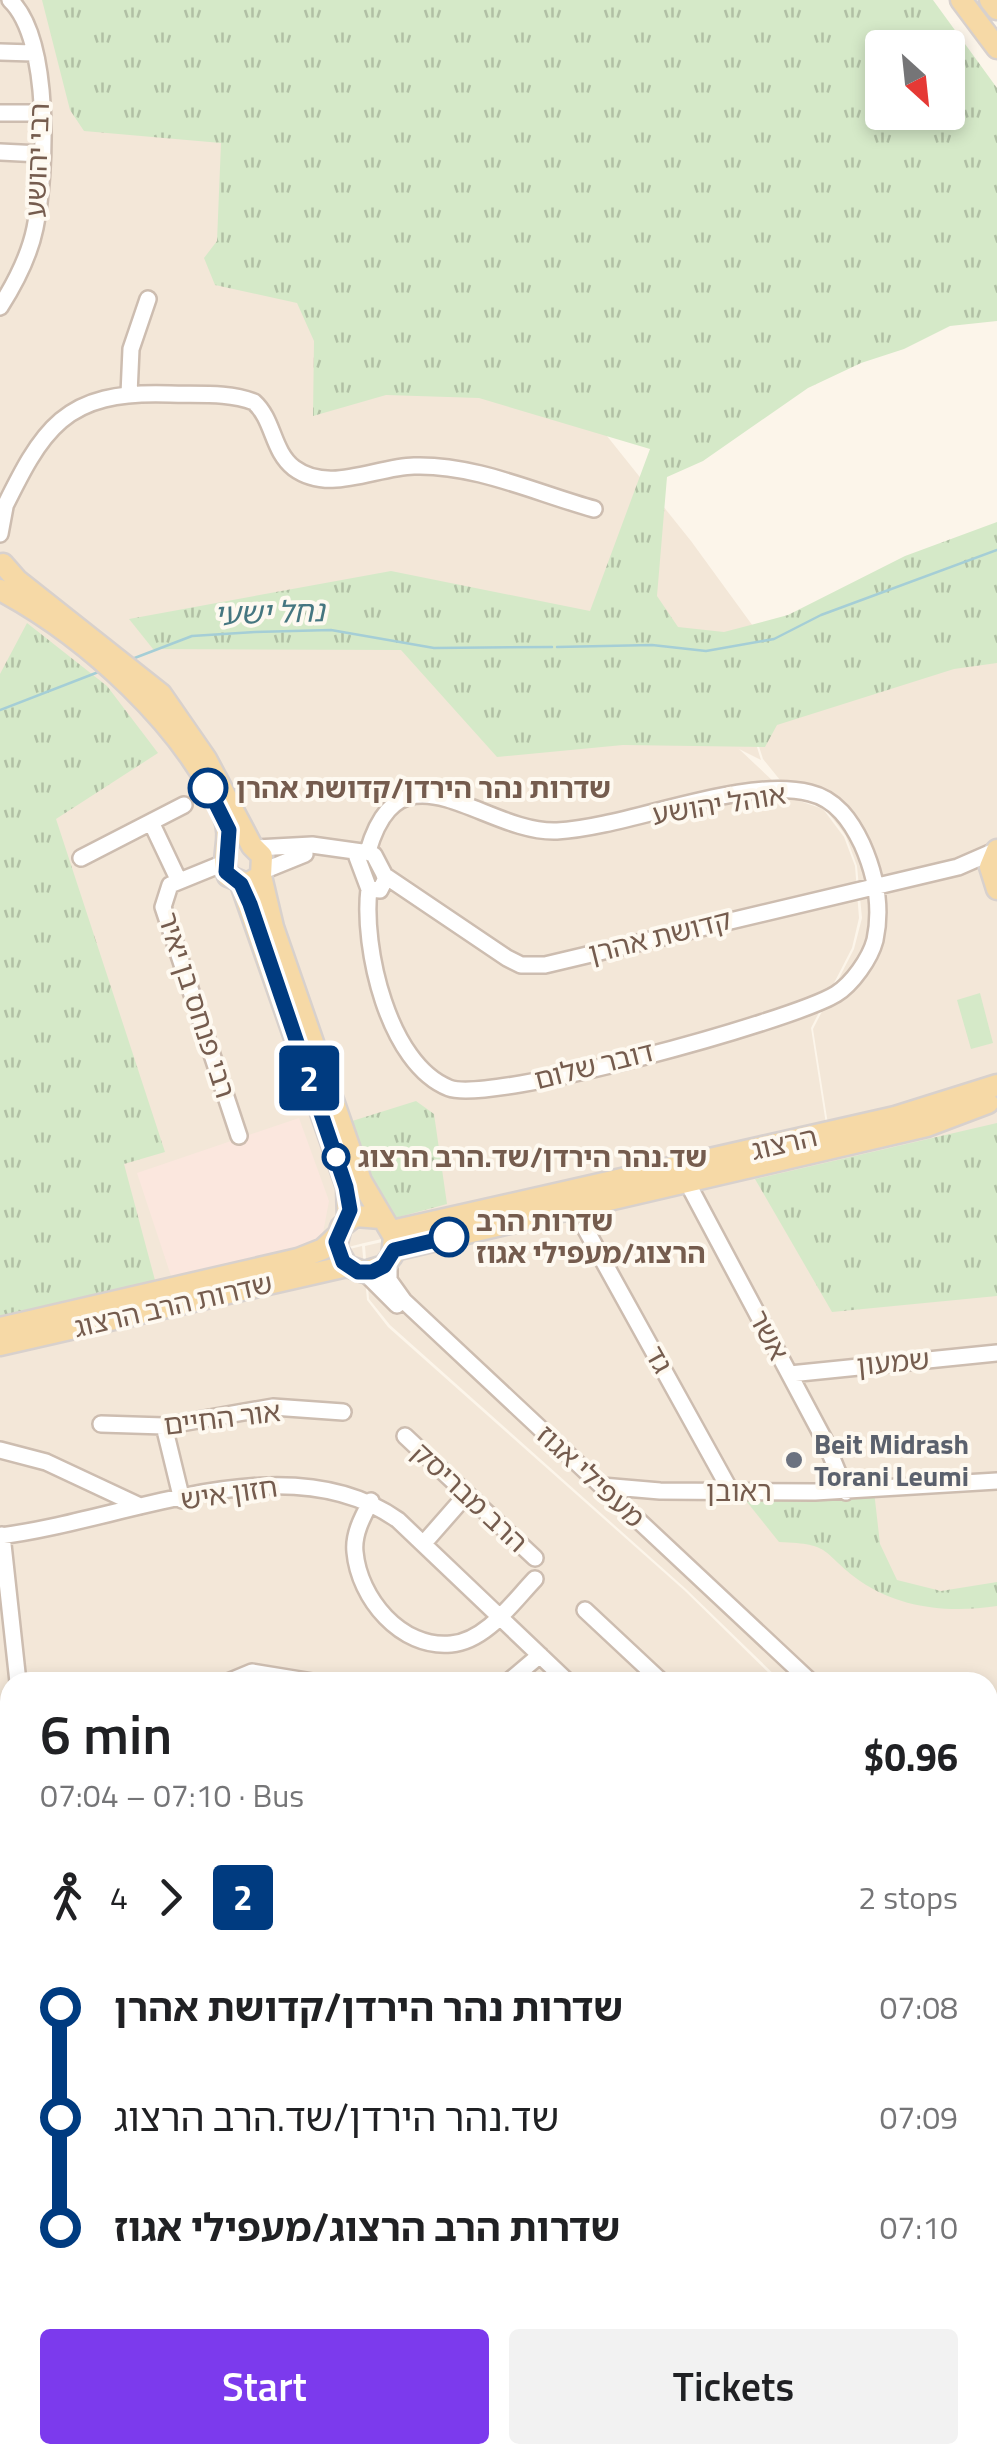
<!DOCTYPE html>
<html lang="en">
<head>
<meta charset="utf-8">
<style>
	body { margin:0; font-family:"Titillium Web","Noto Sans Hebrew",sans-serif; background:#f2f2f2; color:#202124; height:100vh; display:flex; flex-direction:column; font-size:38px; white-space:nowrap }
	* { box-sizing:border-box; margin:0 }
	p { font-size:32px; color:#757577 }
	.icon { flex:none; width:55px; height:55px; fill:none; stroke:currentColor; stroke-width:2; stroke-linecap:round; stroke-linejoin:round }
	.map { position:relative; flex:1; overflow:hidden }
	.drawer { position:absolute; left:0px; top:1672px; width:998px; height:792px; display:flex; flex-direction:column; background:#fff; border-radius:30px 30px 0 0; box-shadow:0 5px 15px #0003 }
	.drawer>* { flex:none }
	.badge { padding:0 20px; border-radius:8px; font-size:35px; line-height:65px }
	.needle { width:65px; rotate:153deg }
	.fabs { position:absolute; left:865px; top:30px; display:grid; gap:20px }
	.fabs a { display:grid; place-items:center; width:100px; height:100px; border-radius:10px; background:#fff; box-shadow:0 5px 15px #0003; font-size:50px }
	.map>.badge { position:absolute; translate:-50% -50%; box-shadow:0 0 0 5px #fff }
	.legs { display:flex; align-items:center; gap:15px; height:110px; padding:0 40px; font-size:32px }
	.legs p { margin-inline-start:auto }
	.head { display:flex; align-items:center; justify-content:space-between; height:170px; padding:0 40px }
	h1 { font-size:55px; font-weight:600; line-height:75px }
	.action { display:flex; gap:20px; margin-top:auto; padding:20px 40px }
	.action a { flex:1; height:115px; border-radius:10px; background:#7c3aed; color:#fff; font-size:40px; font-weight:600; line-height:115px; text-align:center }
	.action a+a { background:#f2f2f2; color:#202124 }
	ul { padding:0 40px; list-style:none }
	li { display:flex; align-items:center; gap:35px; height:110px; font-size:38px }
	li i { display:grid; place-items:center; width:15px; height:100%; margin:0 12px; background:currentColor }
	li i::after { content:''; width:25px; height:25px; margin:-12px; border:8px solid; border-radius:50%; background:#fff }
	li p { margin-inline-start:auto }
	li:first-child i { background:linear-gradient(#0000 50%,currentColor 0) }
	li:last-child i { background:linear-gradient(currentColor 50%,#0000 0) }
	.map>svg:first-child { display:block }
	.residential { fill:#f3e7d8 }
	.commercial { fill:#fbe7de }
	.grass { fill:url(#grass-tufts); fill-rule:evenodd }
	.cemetery { fill:url(#cemetery-stones) }
	.park { fill:url(#park-dots) }
	.pitch { fill:#d5e9c8 }
	.lines { fill:none; stroke-linecap:round; stroke-linejoin:round }
	.stream { stroke:#a5ced6; stroke-width:2.5 }
	.minor-casing { stroke:#cdbdb0; stroke-width:20 }
	.major-casing { stroke:#d8d1cd; stroke-width:25 }
	.minor { stroke:#fff; stroke-width:15 }
	.major { stroke:#f6d9a6; stroke-width:20 }
	.line-1-casing { stroke:#fff; stroke-width:22 }
	.line-1 { stroke:#003b80; stroke-width:15 }
	.stop-1-dot { fill:#fff; stroke:#003b80; stroke-width:5 }
	.worship-dot { fill:#6b7280; stroke:#fef9f0; stroke-width:4 }
	.labels { text-anchor:middle; stroke-width:8; stroke-linejoin:round; paint-order:stroke }
	.street-label { font-size:28px; fill:#755c4e; stroke:#fef9f0 }
	.stop-label { font-size:28px; font-weight:bold; fill:#755c4e; stroke:#fef9f0; text-anchor:start }
	.worship-label { font-size:28px; font-weight:bold; fill:#5b616d; stroke:#fef9f0; text-anchor:start }
	.water-label { font-size:30px; font-style:italic; fill:#457680; stroke:#fef9f0 }
</style>
</head>
<body>
<div class="map">
<svg width="997" height="2464" viewBox="0 0 997 2464">
	<defs>
		<pattern id="grass-tufts" width="24" height="20" patternUnits="userSpaceOnUse" patternTransform="scale(2.5)"><rect width="24" height="20" fill="#d5e9c8"/><path d="M3 7l-1-3M5 7V3M7 7l1-3M15 17l-1-3M17 17v-4M19 17l1-3" fill="none" stroke="#b1c0a5"/></pattern>
		<pattern id="cemetery-stones" width="16" height="16" patternUnits="userSpaceOnUse" patternTransform="scale(2.5)"><rect width="16" height="16" fill="#d5e9c8"/><path d="M2 7V4a2 2 0 0 1 4 0v3zM10 15v-3a2 2 0 0 1 4 0v3z" fill="#b1c0a5"/></pattern>
		<pattern id="park-dots" width="8" height="8" patternUnits="userSpaceOnUse" patternTransform="scale(2.5)"><rect width="8" height="8" fill="#d5e9c8"/><path d="M2 2h.1M6 6h.1" fill="none" stroke="#b1c0a5" stroke-width="1.8" stroke-linecap="round"/></pattern>
	</defs>
	<rect width="100%" height="100%" fill="#fcf5ea"/>
	<path class="residential" d="M 0,0 L 178,0 L 523,331 L 691,541 L 774,655 L 746,712 L 761,760 L 739,749 L 791,798 L 823,809 L 844,837 L 855,866 L 859,918 L 852,948 L 811,1028 L 828,1137 L 364,1243 L 152,1297 L 0,1238 Z
		M 997,611 L 997,1094 L 830,1137 L 813,1029 L 854,949 L 862,918 L 857,866 L 846,836 L 824,807 L 793,796 L 763,759 L 750,718 Z
		M 997,1096 L 997,2072 L 988,2077 L 988,1682 L 782,1682 L 686,1589 L 390,1325 L 369,1299 L 365,1246 L 831,1139 Z
		M 362,1246 L 367,1300 L 388,1327 L 685,1591 L 778,1682 L 10,1682 L 10,2114 L 0,2106 L 0,1337 Z
		M 997,2077 L 997,2464 L 756,2464 L 753,2455 L 988,2455 L 988,2082 Z
		M 348,2455 L 750,2455 L 753,2464 L 349,2464 Z"/>
	<path class="commercial" d="M 299,1118 L 329,1201 L 323,1233 L 311,1243 L 172,1279 L 137,1173 Z"/>
	<path class="grass" d="M 42,0 L 933,0 L 997,88 L 997,321 L 950,326 L 904,349 L 861,363 L 808,388 L 703,461 L 667,477 L 657,596 L 678,627 L 724,632 L 788,615 L 905,556 L 997,522 L 997,663 L 954,669 L 777,725 L 765,747 L 623,745 L 497,757 L 401,650 L 153,649 L 129,619 L 391,571 L 590,611 L 650,449 L 479,398 L 386,395 L 313,416 L 314,341 L 297,303 L 215,285 L 204,258 L 217,241 L 221,143 L 84,131 L 70,110 ZM 882,48 L 948,48 L 948,112 L 882,112 Z
		M 27,623 L 107,686 L 158,753 L 56,819 L 165,1152 L 124,1164 L 156,1284 L 0,1319 L 0,674 Z
		M 416,1101 L 434,1114 L 447,1204 L 395,1218 L 384,1214 L 349,1122 Z
		M 997,1123 L 997,1296 L 832,1312 L 755,1179 Z
		M 874,1491 L 880,1544 L 897,1580 L 941,1591 L 997,1582 L 997,1606 C 950,1613 901,1609 860,1581 C 820,1552 834,1544 779,1542 L 743,1497 Z"/>
	<path class="cemetery" d="M 0,2196 L 10,2201 L 10,2452 L 0,2441 Z"/>
	<path class="park" d="M 997,2091 L 997,2271 L 988,2272 L 988,2095 Z
		M 395,2455 L 592,2455 L 595,2464 L 395,2464 Z"/>
	<path class="pitch" d="M 980,993 L 993,1043 L 971,1049 L 957,1000 Z"/>
	<g class="lines">
		<path class="stream" d="M 557,647 L 652,645 L 706,651 L 774,639 L 821,615 L 997,550
			M 132,659 L 192,636 L 255,632 L 331,630 L 434,648 L 552,647
			M 0,710 L 101,671"/>
		<g class="minor-casing">
			<path id="minor" d="M 0,52 L 33,53
				M 0,113 L 41,113
				M 0,152 L 41,154
				M 0,307 C 16,282 29,257 35,228 C 46,174 52,40 10,0
				M 129,394 L 131,349 L 148,299
				M 0,516 C 43,428 63,390 170,394 C 198,395 228,392 254,402 C 274,420 272,451 294,468 C 329,494 375,467 414,466 C 475,464 536,493 594,509
				M 0,534 L 5,507
				M 151,822 L 178,879
				M 256,848 L 312,845 L 362,852
				M 365,851 L 374,855 L 386,878 L 380,890 L 369,889 L 357,857 Z
				M 368,851 C 401,736 484,834 557,831 C 630,827 741,776 810,793 C 836,799 851,821 862,844 C 875,873 882,907 875,940 C 870,959 852,984 836,994 C 792,1021 491,1104 449,1088 C 388,1064 362,947 369,889
				M 81,858 L 184,805
				M 224,863 L 170,885 L 163,907 L 239,1136
				M 263,871 L 305,854
				M 384,875 L 507,958 L 521,965 L 545,965 L 958,867 L 997,850
				M 687,1182 L 825,1441 L 846,1492
				M 585,1228 L 730,1490
				M 389,1261 L 389,1280 L 404,1301 L 811,1682
				M 364,1272 L 397,1305
				M 790,1374 L 997,1353
				M 101,1424 L 164,1426 L 273,1407 L 343,1412
				M 164,1426 L 182,1500
				M 405,1436 L 535,1558
				M 0,1450 L 46,1462 L 140,1506
				M 602,1486 L 660,1491 L 815,1492 L 997,1481
				M 371,1501 C 363,1516 353,1534 355,1552 C 359,1598 401,1649 451,1644 C 486,1641 513,1602 535,1579
				M 2,1535 L 18,1682
				M 0,1536 C 123,1521 287,1441 398,1520 L 568,1682
				M 424,1543 L 467,1494
				M 585,1610 L 662,1682
				M 228,1682 L 252,1672 L 313,1682
				M 508,1682 L 540,1655
				M 0,1734 L 10,1732
				M 988,1739 L 997,1736
				M 988,1861 L 997,1855
				M 9,1924 L 10,1926
				M 988,2378 L 991,2406
				M 781,2455 L 783,2464
				M 921,2455 L 923,2464
				M 723,2464 L 736,2455"/>
		</g>
		<g class="major-casing">
			<path id="major" d="M 961,0 L 997,48
				M 990,0 L 997,9
				M 3,564 L 17,580 L 161,694 L 206,759 L 252,846 L 262,856 L 261,876 L 273,927 L 361,1181 L 394,1237 L 392,1256 L 384,1266 L 364,1272 L 347,1266 L 336,1247 L 341,1227 L 355,1216 L 381,1218
				M 0,590 C 86,636 186,726 224,817 C 233,839 220,857 228,876 L 247,884 L 261,876
				M 997,850 L 990,867 L 997,889
				M 241,884 L 347,1187 L 348,1220
				M 392,1231 L 895,1117 L 997,1085
				M 394,1250 L 927,1126 L 988,1103
				M 0,1328 L 298,1259 L 323,1249 L 337,1236
				M 0,1345 L 347,1266
				M 0,2068 L 10,2079
				M 988,2068 L 997,2063
				M 988,2089 L 997,2084
				M 357,2455 L 358,2464
				M 375,2455 L 376,2464"/>
		</g>
		<use href="#minor" class="minor"/>
		<use href="#major" class="major"/>
	</g>
	<g class="lines">
		<g class="line-1-casing">
			<path id="line-1" d="M 208,788 L 229,830 L 226,872 L 241,884 L 250,904 L 346,1187 L 350,1210 L 336,1242 L 343,1262 L 358,1272 L 372,1272 L 384,1266 L 394,1250 L 449,1237"/>
		</g>
		<use href="#line-1" class="line-1"/>
	</g>
	<g class="stop-1-dot">
		<circle cx="208" cy="788" r="18"/>
		<circle cx="336" cy="1157" r="12"/>
		<circle cx="449" cy="1237" r="18"/>
	</g>
	<circle class="worship-dot" cx="794" cy="1460" r="10"/>
	<g class="labels">
		<g class="street-label">
			<text transform="translate(37 160) rotate(-88)" y="10">רבי יהושע</text>
			<text transform="translate(719 804) rotate(-9)" y="10">אוהל יהושע</text>
			<text transform="translate(660 936) rotate(-14)" y="10">קדושת אהרן</text>
			<text transform="translate(197 1005) rotate(72)" y="10">רבי פנחס בן יאיר</text>
			<text transform="translate(594 1065) rotate(-14)" y="10">דובר שלום</text>
			<text transform="translate(784 1143) rotate(-13)" y="10">הרצוג</text>
			<text transform="translate(173 1305) rotate(-13)" y="10">שדרות הרב הרצוג</text>
			<text transform="translate(769 1335) rotate(62)" y="10">אשר</text>
			<text transform="translate(659 1359) rotate(61)" y="10">גד</text>
			<text transform="translate(893 1362) rotate(-5)" y="10">שמעון</text>
			<text transform="translate(222 1418) rotate(-7)" y="10">אור החיים</text>
			<text transform="translate(591 1476) rotate(43)" y="10">מעפילי אגוז</text>
			<text x="739" y="1501">ראובן</text>
			<text transform="translate(229 1493) rotate(-8)" y="10">חזון איש</text>
			<text transform="translate(470 1497) rotate(43)" y="10">הרב מבריסק</text>
		</g>
		<g class="stop-label">
			<text x="236" y="798">שדרות נהר הירדן/קדושת אהרן</text>
			<text x="358" y="1167">שד.נהר הירדן/שד.הרב הרצוג</text>
			<text x="476" y="1231">שדרות הרב<tspan x="476" dy="32">הרצוג/מעפילי אגוז</tspan></text>
		</g>
		<g class="worship-label">
			<text x="814" y="1454">Beit Midrash<tspan x="814" dy="32">Torani Leumi</tspan></text>
		</g>
		<g class="water-label">
			<text transform="translate(269 613) rotate(-2)" y="10">נחל ישעי</text>
		</g>
	</g>
</svg>
<div class="fabs">
<a><svg class="needle" viewBox="-14 -14 28 28"><path d="M0-13l5 13h-10z" fill="#e53935"/><path d="M0 13l5-13h-10z" fill="#757577"/></svg></a>
</div>
<b class="badge" style="left:309px;top:1078px;background:#003b80;color:#fff">2</b>
<section class="drawer">
<div class="head"><div><h1>6 min</h1><p>07:04 – 07:10 · Bus</p></div><b>$0.96</b></div>
<div class="legs"><svg class="icon" aria-label="walk" viewBox="0 0 24 24"><circle cx="13" cy="4" r="2"/><path d="M13 8l-2 6 4 7M11 14l-3 7M7 12l3-4h3l4 4"/></svg>4<svg class="icon" aria-label="forward" viewBox="0 0 24 24"><path d="M9 5l7 7-7 7"/></svg><b class="badge" style="background:#003b80;color:#fff">2</b><p>2 stops</p></div>
<ul>
<li><i style="color:#003b80"></i><b>שדרות נהר הירדן/קדושת אהרן</b><p>07:08</p></li>
<li><i style="color:#003b80"></i><span>שד.נהר הירדן/שד.הרב הרצוג</span><p>07:09</p></li>
<li><i style="color:#003b80"></i><b>שדרות הרב הרצוג/מעפילי אגוז</b><p>07:10</p></li>
</ul>
<div class="action"><a>Start</a><a>Tickets</a></div>
</section>
</div>
</body>
</html>
